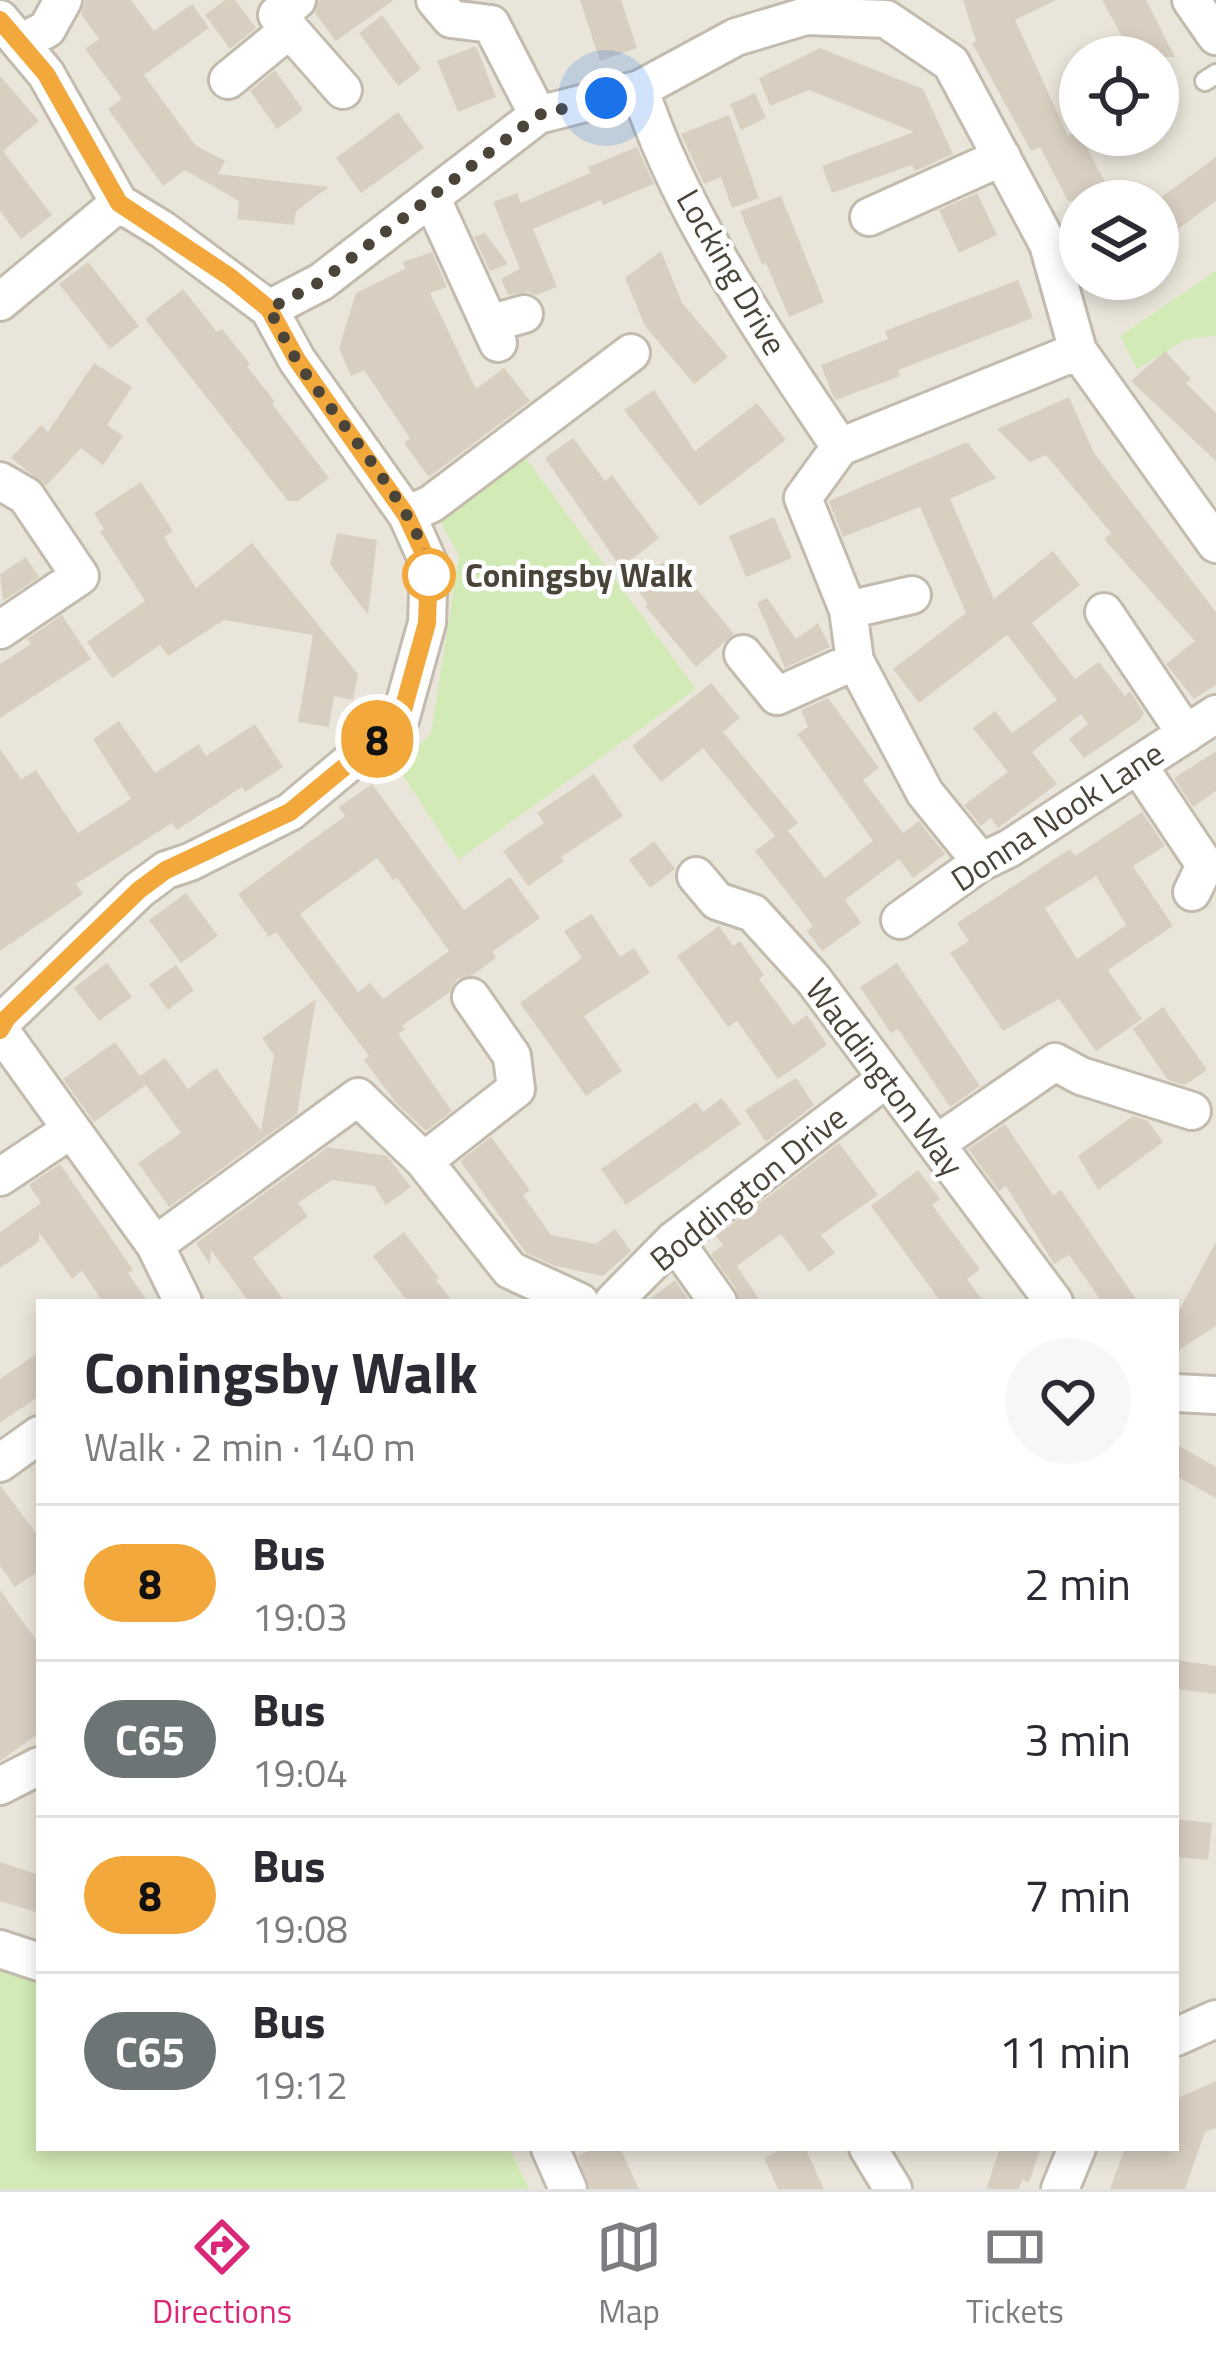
<!DOCTYPE html>
<html lang="en">
<head>
<meta charset="utf-8">
<style>
	body { margin:0; font-family:"Titillium Web",sans-serif; background:#f7f7f7; color:#2b2b33; height:100vh; display:flex; flex-direction:column; font-size:45px; white-space:nowrap }
	* { box-sizing:border-box; margin:0 }
	p { font-size:39px; color:#7c7c81 }
	.icon { flex:none; width:66px; height:66px; fill:none; stroke:currentColor; stroke-width:2; stroke-linecap:round; stroke-linejoin:round }
	.map { position:relative; flex:1; overflow:hidden }
	.side { position:absolute; left:36px; top:1299px; width:1143px; height:852px; display:flex; flex-direction:column; background:#fff; border-radius:0px; box-shadow:0 6px 18px #0003 }
	.side>* { flex:none }
	.badge { padding:0 24px; border-radius:39px; font-size:42px; line-height:78px }
	.buttons { position:absolute; left:1059px; top:36px; display:grid; gap:24px }
	.buttons a { display:grid; place-items:center; width:120px; height:120px; border-radius:50%; background:#fff; box-shadow:0 6px 18px #0003; font-size:60px }
	.you { position:absolute; width:60px; height:60px; margin:-30px; border:9px solid #fff; border-radius:50%; background:#1a73e8; box-shadow:0 0 0 18px #1a73e833 }
	.map>.badge { position:absolute; translate:-50% -50%; box-shadow:0 0 0 6px #fff }
	.round { display:grid; place-items:center; flex:none; width:126px; height:126px; border-radius:63px; background:#f7f7f7 }
	.headline { display:flex; align-items:center; justify-content:space-between; height:204px; padding:0 48px }
	h1 { font-size:57px; font-weight:700; line-height:90px }
	ul { padding:0; list-style:none }
	li { display:flex; align-items:center; gap:36px; height:156px; padding:0 48px; border-top:3px solid #e1e1e2 }
	li div { flex:1 }
	li b { display:block; font-size:45px }
	li em { font-style:normal }
	li .badge { min-width:132px; font-weight:700; text-align:center }
	.tab-bar { display:flex; justify-content:space-around; align-items:center; height:168px; border-top:3px solid #e1e1e2; background:#fff; font-size:33px; color:#7c7c81 }
	.tab-bar a { display:grid; justify-items:center; gap:6px }
	.tab-bar .selected { color:#db2777 }
	.map>svg:first-child { display:block }
	.residential { fill:#eae5da; fill-rule:evenodd }
	.green { fill:#d2eab5 }
	.building { fill:#d8cfc1; fill-rule:evenodd }
	.lines { fill:none; stroke-linecap:round; stroke-linejoin:round }
	.service-casing { stroke:#c2bbae; stroke-width:24 }
	.minor-casing { stroke:#c2bbae; stroke-width:42 }
	.service { stroke:#fff; stroke-width:18 }
	.minor { stroke:#fff; stroke-width:36 }
	.line-casing { stroke:#fff; stroke-width:27 }
	.line { stroke:#f2a83b; stroke-width:18 }
	.walk { stroke:#4b4439; stroke-width:12; stroke-dasharray:0 21.6 }
	.stop-dot { fill:#fff; stroke:#f2a83b; stroke-width:6 }
	.labels { text-anchor:middle; stroke-width:9; stroke-linejoin:round; paint-order:stroke }
	.street-label { font-size:33px; fill:#4b4439; stroke:#fff }
	.stop-label { font-size:33px; font-weight:bold; fill:#4b4439; stroke:#fff; text-anchor:start }
</style>
</head>
<body>
<div class="map">
<svg width="1216" height="2189" viewBox="0 0 1216 2189">
	<rect width="100%" height="100%" fill="#f6f3ec"/>
	<path class="residential" d="M 0,0 L 1216,0 L 1216,2189 L 529,2189 L 509,2148 L 1176,2148 L 1176,1302 L 39,1302 L 39,1983 L 0,1970 ZM 1080,57 L 1158,57 L 1158,135 L 1080,135 ZM 1080,201 L 1158,201 L 1158,279 L 1080,279 Z"/>
	<path class="green" d="M 1216,271 L 1216,336 L 1187,339 L 1137,369 L 1120,336 Z
		M 513,441 L 696,689 L 458,860 L 397,766 L 431,734 L 459,556 L 431,504 Z
		M 0,1970 L 39,1983 L 39,2148 L 509,2148 L 529,2189 L 0,2189 Z"/>
	<path class="building" d="M 85,0 L 131,0 L 154,31 L 192,4 L 209,28 L 144,75 L 195,145 L 225,161 L 218,174 L 329,187 L 296,211 L 294,225 L 237,219 L 239,201 L 185,170 L 163,186 L 108,109 L 122,99 L 85,49 L 99,39 L 81,14 Z
		M 225,0 L 235,0 L 256,28 L 230,49 L 205,15 Z
		M 319,0 L 394,0 L 336,41 L 315,13 Z
		M 580,0 L 621,0 L 637,48 L 600,61 Z
		M 963,0 L 1056,0 L 1015,20 L 1068,136 L 1078,131 L 1115,201 L 1068,201 L 1040,147 L 1031,151 L 972,43 L 976,41 Z
		M 1102,0 L 1146,0 L 1175,57 L 1133,57 Z
		M 382,15 L 421,69 L 398,86 L 359,33 Z
		M 476,46 L 496,97 L 458,112 L 437,61 Z
		M 820,48 L 923,89 L 953,154 L 915,171 L 912,165 L 832,193 L 822,166 L 914,132 L 809,90 L 770,106 L 759,78 Z
		M 275,70 L 303,110 L 277,129 L 250,91 Z
		M 0,76 L 39,121 L 3,151 L 52,215 L 21,239 L 0,211 Z
		M 755,93 L 766,118 L 741,130 L 730,104 Z
		M 398,112 L 424,148 L 361,193 L 336,158 Z
		M 729,115 L 759,198 L 732,208 L 721,177 L 704,184 L 681,134 Z
		M 637,147 L 654,184 L 603,205 L 601,200 L 533,229 L 557,287 L 536,295 L 528,292 L 508,295 L 501,279 L 520,269 L 493,202 L 517,193 L 521,203 L 590,173 L 588,167 Z
		M 1216,157 L 1216,201 L 1177,230 L 1156,201 Z
		M 977,193 L 997,235 L 959,253 L 939,210 Z
		M 781,196 L 824,302 L 789,317 L 766,263 L 762,265 L 740,211 Z
		M 485,233 L 508,264 L 490,271 L 474,237 Z
		M 661,251 L 682,303 L 728,357 L 694,384 L 645,326 L 625,278 Z
		M 432,252 L 447,287 L 430,293 L 476,389 L 504,368 L 530,401 L 429,477 L 404,443 L 410,438 L 364,370 L 351,376 L 339,348 L 356,293 L 405,269 L 403,262 Z
		M 88,262 L 139,326 L 110,349 L 59,284 Z
		M 1018,280 L 1033,318 L 898,370 L 900,376 L 836,400 L 833,396 L 821,365 L 888,339 L 885,331 L 895,327 Z
		M 183,289 L 217,332 L 222,329 L 250,364 L 247,366 L 275,402 L 272,404 L 329,478 L 298,501 L 288,501 L 145,319 Z
		M 1165,351 L 1191,379 L 1186,383 L 1216,413 L 1216,461 L 1131,381 Z
		M 94,363 L 132,387 L 107,425 L 123,436 L 103,465 L 81,448 L 46,486 L 11,458 L 41,425 L 48,432 Z
		M 654,390 L 695,451 L 757,403 L 786,440 L 700,506 L 624,410 Z
		M 1069,397 L 1094,453 L 1216,612 L 1216,685 L 1194,699 L 1166,664 L 1195,641 L 1104,539 L 1111,533 L 1046,455 L 1030,462 L 997,429 Z
		M 573,438 L 605,481 L 612,475 L 659,538 L 621,568 L 545,458 Z
		M 967,442 L 996,478 L 950,499 L 994,599 L 1053,551 L 1080,585 L 1032,623 L 1075,679 L 1099,662 L 1125,696 L 1130,691 L 1144,713 L 1140,720 L 1084,758 L 1069,739 L 1088,724 L 1081,714 L 1032,752 L 1057,784 L 998,828 L 991,818 L 981,826 L 964,805 L 1008,772 L 973,728 L 995,711 L 1012,733 L 1057,700 L 1007,635 L 919,703 L 893,669 L 966,613 L 920,507 L 843,537 L 829,501 Z
		M 141,482 L 173,531 L 164,537 L 196,588 L 252,543 L 358,674 L 353,700 L 334,696 L 329,727 L 298,722 L 313,635 L 224,620 L 168,656 L 160,645 L 112,678 L 87,642 L 145,601 L 100,531 L 104,529 L 94,513 Z
		M 774,517 L 792,558 L 746,577 L 729,536 Z
		M 337,533 L 377,540 L 368,615 L 330,564 Z
		M 26,557 L 39,577 L 3,601 L 0,574 Z
		M 672,559 L 734,634 L 696,667 L 645,606 L 648,604 L 628,577 Z
		M 767,598 L 796,639 L 818,623 L 830,647 L 785,668 L 757,603 Z
		M 62,615 L 91,659 L 0,718 L 0,664 L 31,644 L 27,639 Z
		M 711,683 L 740,718 L 723,732 L 798,823 L 788,831 L 825,878 L 873,841 L 797,734 L 808,727 L 801,710 L 828,698 L 879,768 L 863,780 L 903,833 L 919,821 L 945,854 L 913,878 L 899,859 L 845,900 L 861,923 L 822,951 L 807,931 L 813,926 L 755,851 L 775,836 L 703,748 L 661,782 L 632,746 Z
		M 119,721 L 155,773 L 199,744 L 206,756 L 255,724 L 283,767 L 245,792 L 242,787 L 177,830 L 172,823 L 76,884 L 83,894 L 0,951 L 0,749 L 21,779 L 36,770 L 78,833 L 131,799 L 93,739 Z
		M 1216,751 L 1216,791 L 1193,807 L 1174,778 Z
		M 594,774 L 623,816 L 561,857 L 564,861 L 528,886 L 503,851 L 544,823 L 537,813 Z
		M 372,784 L 464,910 L 510,877 L 540,918 L 492,952 L 496,958 L 473,975 L 457,979 L 450,992 L 402,1026 L 405,1029 L 398,1034 L 452,1111 L 426,1131 L 396,1103 L 364,1060 L 369,1056 L 276,932 L 269,937 L 238,894 L 345,816 L 339,807 ZM 377,858 L 393,880 L 397,878 L 449,951 L 383,999 L 370,983 L 358,992 L 300,914 Z
		M 1142,812 L 1165,846 L 1133,866 L 1173,926 L 1108,970 L 1142,1019 L 1096,1051 L 1059,999 L 1003,1031 L 950,953 L 969,941 L 957,923 L 1070,849 L 1075,856 ZM 1096,876 L 1126,925 L 1077,959 L 1045,908 Z
		M 654,841 L 675,869 L 650,888 L 629,860 Z
		M 186,893 L 218,936 L 181,963 L 149,920 Z
		M 592,914 L 620,957 L 634,948 L 650,973 L 584,1016 L 622,1071 L 586,1096 L 520,1003 L 582,958 L 564,931 Z
		M 719,926 L 733,946 L 740,941 L 764,975 L 759,979 L 793,1025 L 807,1015 L 827,1045 L 778,1079 L 737,1021 L 728,1027 L 677,956 Z
		M 107,963 L 132,997 L 99,1021 L 74,988 Z
		M 897,963 L 980,1086 L 950,1107 L 898,1029 L 891,1033 L 860,987 Z
		M 176,965 L 194,990 L 168,1010 L 149,984 Z
		M 316,999 L 297,1114 L 169,1207 L 138,1163 L 181,1133 L 146,1085 L 94,1122 L 63,1079 L 115,1042 L 140,1076 L 165,1058 L 188,1089 L 216,1068 L 261,1131 L 274,1055 L 262,1038 Z
		M 1163,1007 L 1207,1070 L 1185,1085 L 1168,1080 L 1133,1029 Z
		M 796,1078 L 814,1105 L 766,1142 L 745,1110 Z
		M 722,1098 L 741,1124 L 626,1205 L 601,1169 L 696,1102 L 703,1112 Z
		M 1133,1116 L 1148,1121 L 1163,1142 L 1098,1190 L 1078,1156 Z
		M 1005,1124 L 1053,1195 L 1061,1190 L 1138,1302 L 1102,1302 L 1069,1255 L 1054,1264 L 1006,1186 L 999,1191 L 968,1149 Z
		M 491,1137 L 530,1190 L 523,1195 L 551,1235 L 596,1244 L 615,1229 L 631,1251 L 603,1276 L 555,1266 L 526,1253 L 460,1161 Z
		M 839,1143 L 878,1195 L 821,1235 L 835,1253 L 809,1272 L 781,1234 L 737,1266 L 761,1302 L 740,1302 L 736,1289 L 711,1254 L 723,1245 L 716,1236 Z
		M 328,1147 L 387,1156 L 411,1187 L 386,1205 L 374,1186 L 332,1180 L 298,1203 L 308,1216 L 253,1258 L 285,1302 L 249,1302 L 211,1250 L 210,1265 L 196,1243 Z
		M 60,1164 L 133,1270 L 128,1273 L 148,1302 L 103,1302 L 82,1271 L 72,1279 L 39,1232 L 39,1242 L 0,1268 L 0,1232 L 41,1203 L 29,1185 Z
		M 918,1170 L 940,1199 L 932,1205 L 980,1269 L 967,1279 L 984,1302 L 941,1302 L 871,1206 Z
		M 404,1232 L 439,1278 L 436,1280 L 453,1302 L 408,1302 L 373,1256 Z
		M 1216,1242 L 1216,1326 L 1176,1352 L 1176,1316 Z
		M 675,1280 L 690,1302 L 646,1302 Z
		M 39,1352 L 39,1396 L 0,1423 L 0,1379 Z
		M 1176,1444 L 1216,1467 L 1216,1498 L 1176,1476 Z
		M 0,1485 L 39,1537 L 39,1571 L 15,1587 L 0,1566 Z
		M 0,1590 L 39,1644 L 39,1733 L 0,1761 Z
		M 1176,1660 L 1216,1666 L 1216,1694 L 1176,1689 Z
		M 1176,1819 L 1212,1823 L 1208,1860 L 1176,1857 Z
		M 0,1862 L 39,1875 L 39,1913 L 0,1901 Z
		M 1216,2081 L 1216,2128 L 1205,2132 L 1185,2189 L 1110,2189 L 1125,2148 L 1176,2148 L 1176,2099 Z
		M 595,2148 L 620,2148 L 639,2189 L 590,2189 L 578,2156 Z
		M 785,2148 L 805,2148 L 824,2189 L 778,2189 L 764,2158 Z
		M 1000,2148 L 1041,2148 L 1029,2182 L 1022,2180 L 1019,2189 L 986,2189 Z"/>
	<g class="lines">
		<g class="service-casing">
			<path id="service" d="M 1205,81 L 1216,74"/>
		</g>
		<g class="minor-casing">
			<path id="minor" d="M 297,0 L 277,15 L 343,90
				M 435,0 L 451,19 L 491,24 L 538,115
				M 1191,0 L 1216,36
				M 0,19 L 46,74 L 119,203 L 163,230 L 269,309 L 297,360 L 407,515 L 429,564 L 427,623 L 400,720 L 290,812 L 190,862 L 166,870 L 139,890 L 6,1018 L 0,1030 L 155,1245 L 183,1302
				M 22,42 L 47,29 L 63,0
				M 228,80 L 290,29
				M 640,89 C 679,213 768,339 840,447
				M 432,199 L 498,343
				M 869,217 L 1002,157
				M 0,302 L 119,203
				M 269,309 L 321,282 L 538,115 L 640,89 L 736,37 L 806,16 L 886,19 L 951,63 L 1048,244 L 1078,351 L 1216,544
				M 489,324 L 524,314
				M 840,447 L 1078,351
				M 840,447 L 803,498 L 848,610 L 912,595
				M 0,481 L 26,496 L 80,576 L 0,630
				M 407,515 L 431,504 L 631,353
				M 848,610 L 855,661 L 925,793 L 981,862
				M 1104,612 L 1186,734
				M 743,654 L 777,696 L 855,661
				M 1138,765 L 1205,865 L 1192,892
				M 696,876 L 717,901 L 753,913 L 813,979 L 1054,1302
				M 900,920 L 981,862 L 1010,848 L 1216,714
				M 936,1144 L 1055,1062 L 1081,1076 L 1192,1111
				M 424,1161 L 516,1089 L 512,1056 L 471,997
				M 0,1177 L 69,1131
				M 674,1240 L 718,1302
				M 155,1245 L 358,1097 L 424,1161 L 510,1270 L 580,1302
				M 613,1302 L 674,1240 L 886,1079
				M 1176,1393 L 1216,1395
				M 0,1463 L 39,1435
				M 0,1786 L 39,1766
				M 0,1949 L 39,1962
				M 1176,2037 L 1216,2019
				M 550,2148 L 568,2189
				M 868,2148 L 893,2189
				M 1060,2189 L 1077,2148"/>
		</g>
		<use href="#service" class="service"/>
		<use href="#minor" class="minor"/>
	</g>
	<g class="lines">
		<g class="line-casing">
			<path id="line" d="M 0,20 L 46,74 L 119,203 L 230,277 L 269,309 L 297,360 L 406,515 L 429,564 L 427,623 L 400,721 L 290,812 L 166,870 L 139,890 L 7,1018 L 0,1030"/>
		</g>
		<use href="#line" class="line"/>
		<path class="walk" d="M 429,575 C 430,523 326,408 296,359 C 286,343 278,325 269,309 L 320,282 L 538,115 L 606,98"/>
	</g>
	<circle class="stop-dot" cx="429" cy="575" r="24"/>
	<g class="labels">
		<g class="street-label">
			<text transform="translate(732 272) rotate(60)" y="12">Locking Drive</text>
			<text transform="translate(1057 816) rotate(-33)" y="12">Donna Nook Lane</text>
			<text transform="translate(885 1077) rotate(53)" y="12">Waddington Way</text>
			<text transform="translate(748 1188) rotate(-39)" y="12">Boddington Drive</text>
		</g>
		<g class="stop-label">
			<text x="465" y="587">Coningsby Walk</text>
		</g>
	</g>
</svg>
<div class="buttons">
<a><svg class="icon" aria-label="locate" viewBox="0 0 24 24"><circle cx="12" cy="12" r="6"/><path d="M12 2v4M12 18v4M2 12h4M18 12h4"/></svg></a>
<a><svg class="icon" aria-label="layers" viewBox="0 0 24 24"><path d="M12 4l9 5-9 5-9-5zM3 14l9 5 9-5"/></svg></a>
</div>
<div class="you" style="left:606px;top:98px"></div>
<b class="badge" style="left:377px;top:739px;background:#f2a83b;color:#111">8</b>
<section class="side">
<div class="headline"><div><h1>Coningsby Walk</h1><p>Walk · 2 min · 140 m</p></div><a class="round"><svg class="icon" aria-label="heart" viewBox="0 0 24 24"><path d="M12 20l-8-8c-3-5 5-10 8-4 3-6 11-1 8 4z"/></svg></a></div>
<ul>
<li><span class="badge" style="background:#f2a83b;color:#111">8</span><div><b>Bus</b><p>19:03</p></div><em>2 min</em></li>
<li><span class="badge" style="background:#6c7476;color:#fff">C65</span><div><b>Bus</b><p>19:04</p></div><em>3 min</em></li>
<li><span class="badge" style="background:#f2a83b;color:#111">8</span><div><b>Bus</b><p>19:08</p></div><em>7 min</em></li>
<li><span class="badge" style="background:#6c7476;color:#fff">C65</span><div><b>Bus</b><p>19:12</p></div><em>11 min</em></li>
</ul>
</section>
</div>
<nav class="tab-bar">
<a class="selected"><svg class="icon" aria-label="directions" viewBox="0 0 24 24"><path d="M12 3l9 9-9 9-9-9zM9 14v-3h6M13 9l2 2-2 2"/></svg>Directions</a>
<a><svg class="icon" aria-label="map" viewBox="0 0 24 24"><path d="M3 6l6-2 6 2 6-2v14l-6 2-6-2-6 2zM9 4v14M15 6v14"/></svg>Map</a>
<a><svg class="icon" aria-label="tickets" viewBox="0 0 24 24"><path d="M3 7h18v10H3zM15 7v10"/></svg>Tickets</a>
</nav>
</body>
</html>
